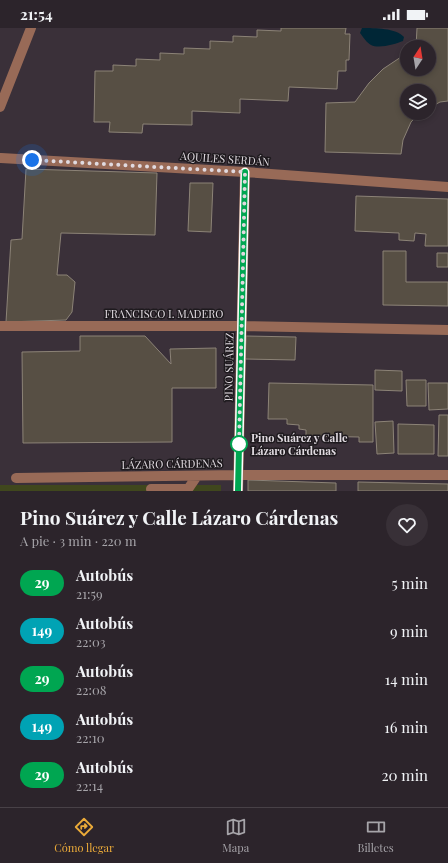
<!DOCTYPE html>
<html lang="es">
<head>
<meta charset="utf-8">
<style>
	body { margin:0; font-family:"Playfair Display",serif; background:#383037; color:#f1f3f6; height:100vh; display:flex; flex-direction:column; font-size:15px; white-space:nowrap }
	* { box-sizing:border-box; margin:0 }
	p { font-size:13px; color:#a6a4a9 }
	.icon { flex:none; width:22px; height:22px; fill:none; stroke:currentColor; stroke-width:2; stroke-linecap:round; stroke-linejoin:round }
	.map { position:relative; height:463px; overflow:hidden }
	.drawer { display:flex; flex-direction:column; background:#2c242b; flex:1 }
	.drawer>* { flex:none }
	.badge { padding:0 8px; border-radius:13px; font-size:14px; line-height:26px }
	.needle { width:26px; rotate:12deg }
	.fabs { position:absolute; left:400px; top:12px; display:grid; gap:8px }
	.fabs a { display:grid; place-items:center; width:36px; height:36px; border-radius:50%; background:#2c242b; box-shadow:0 2px 6px #0003,0 0 0 1px #484147; font-size:20px }
	.you { position:absolute; width:20px; height:20px; margin:-10px; border:3px solid #fff; border-radius:50%; background:#1a73e8; box-shadow:0 0 0 6px #1a73e833 }
	.map>.badge { position:absolute; translate:-50% -50%; box-shadow:0 0 0 2px #fff }
	.round { display:grid; place-items:center; flex:none; width:42px; height:42px; border-radius:21px; background:#383037 }
	.overview { display:flex; align-items:center; justify-content:space-between; height:68px; padding:0 20px }
	h1 { font-size:19px; font-weight:700; line-height:30px }
	ul { padding:0; list-style:none }
	li { display:flex; align-items:center; gap:12px; height:48px; padding:0 20px }
	li div { flex:1 }
	li b { display:block; font-size:15px }
	li em { font-style:normal }
	li .badge { min-width:44px; font-weight:700; text-align:center }
	.status { display:flex; justify-content:space-between; align-items:center; height:28px; padding:0 20px; background:#2c242b; direction:ltr }
	.status svg { height:11px; fill:currentColor }
	.menu { display:flex; justify-content:space-around; align-items:center; height:56px; border-top:1px solid #484147; background:#2c242b; font-size:11px; color:#a6a4a9 }
	.menu a { display:grid; justify-items:center; gap:2px }
	.menu .selected { color:#eaaa39 }
	.map>svg:first-child { display:block }
	.green { fill:#40471d }
	.water { fill:#002636 }
	.building { fill:#574f44; stroke:#8c8377 }
	.lines { fill:none; stroke-linecap:round; stroke-linejoin:round }
	.minor { stroke:#986a57; stroke-width:10 }
	.line-casing { stroke:#fff; stroke-width:9 }
	.line { stroke:#00a651; stroke-width:6 }
	.walk { stroke:#e0dae0; stroke-width:4; stroke-dasharray:0 7.2 }
	.stop-dot { fill:#fff; stroke:#00a651; stroke-width:2 }
	.labels { text-anchor:middle; stroke-width:3; stroke-linejoin:round; paint-order:stroke }
	.street-label { font-size:11px; fill:#e0dae0; stroke:#1e1a1e }
	.stop-label { font-size:11px; font-weight:bold; fill:#e0dae0; stroke:#1e1a1e; text-anchor:start }
</style>
</head>
<body>
<div class="status"><b>21:54</b><svg viewBox="0 0 49 12"><path d="M0 12V9h3v3zM5 12V6h3v6zM10 12V3h3v9zM15 12V0h3v12zM26 1h20v11H26zM47 4h2v5h-2z"/></svg></div>
<div class="map">
<svg width="448" height="463" viewBox="0 0 448 463">
	<rect width="100%" height="100%" fill="#3a3039"/>
	<path class="green" d="M 0,457 L 221,457 L 221,463 L 0,463 Z"/>
	<path class="water" d="M 362,0 C 375,0 396,0 404,9 L 403,13 C 396,16 379,21 371,17 C 367,15 363,9 360,5 Z"/>
	<path class="building" d="M 281,0 L 346,0 L 345,6 L 350,6 L 349,32 L 346,32 L 346,43 L 338,43 L 337,61 L 289,59 L 288,73 L 240,71 L 240,85 L 192,83 L 192,97 L 143,96 L 142,105 L 109,104 L 110,94 L 94,94 L 95,43 L 113,43 L 113,37 L 136,38 L 136,31 L 160,32 L 160,25 L 184,26 L 184,20 L 210,21 L 210,13 L 233,14 L 233,8 L 257,9 L 257,2 L 281,3 Z
		M 417,0 L 448,0 L 448,73 L 440,74 L 429,80 L 429,63 L 407,63 L 407,85 L 420,85 L 411,94 L 403,112 L 401,126 L 325,124 L 326,75 L 355,74 L 369,55 L 383,41 L 401,29 L 407,27 L 407,41 L 429,41 L 429,19 L 416,19 Z
		M 26,141 L 157,145 L 155,207 L 61,205 L 57,247 L 67,247 L 75,254 L 72,284 L 66,292 L 6,294 L 11,212 L 22,211 Z
		M 190,155 L 213,155 L 211,204 L 188,203 Z
		M 356,168 L 448,171 L 448,218 L 425,218 L 426,206 L 415,205 L 414,213 L 399,212 L 399,205 L 355,203 Z
		M 383,223 L 406,223 L 406,254 L 448,254 L 448,278 L 383,277 Z
		M 437,225 L 448,225 L 448,239 L 437,239 Z
		M 80,308 L 145,308 L 171,336 L 170,321 L 216,320 L 216,360 L 172,360 L 172,414 L 23,415 L 22,324 L 80,323 Z
		M 246,308 L 296,309 L 295,332 L 245,331 Z
		M 375,342 L 402,343 L 402,363 L 375,362 Z
		M 406,352 L 426,352 L 426,378 L 407,378 Z
		M 269,355 L 373,357 L 373,414 L 359,414 L 359,409 L 306,408 L 306,402 L 299,401 L 299,397 L 287,396 L 287,391 L 268,391 Z
		M 428,355 L 448,355 L 448,381 L 429,382 Z
		M 439,387 L 448,387 L 448,428 L 438,428 Z
		M 393,393 L 394,425 L 377,426 L 375,394 Z
		M 398,396 L 434,397 L 434,426 L 398,426 Z
		M 248,452 L 336,455 L 336,463 L 248,463 Z
		M 358,454 L 448,456 L 448,463 L 358,463 Z"/>
	<g class="lines">
		<path class="minor" d="M 0,79 L 31,0
			M 1,130 L 245,144 L 448,159
			M 0,298 L 241,298 L 448,302
			M 16,450 L 238,447 L 448,447
			M 151,461 L 188,461 L 197,448
			M 238,463 L 245,144"/>
	</g>
	<g class="lines">
		<g class="line-casing">
			<path id="line" d="M 238,463 L 245,144"/>
		</g>
		<use href="#line" class="line"/>
		<path class="walk" d="M 32,132 L 245,144 L 239,417 L 239,416"/>
	</g>
	<circle class="stop-dot" cx="239" cy="416" r="8"/>
	<g class="labels">
		<g class="street-label">
			<text transform="translate(225 131) rotate(4)" y="4">AQUILES SERDÁN</text>
			<text x="164" y="290">FRANCISCO I. MADERO</text>
			<text transform="translate(229 339) rotate(-89)" y="4">PINO SUÁREZ</text>
			<text transform="translate(172 436) rotate(-1)" y="4">LÁZARO CÁRDENAS</text>
		</g>
		<g class="stop-label">
			<text x="251" y="414">Pino Suárez y Calle<tspan x="251" dy="13">Lázaro Cárdenas</tspan></text>
		</g>
	</g>
</svg>
<div class="fabs">
<a><svg class="needle" viewBox="-14 -14 28 28"><path d="M0-13l5 13h-10z" fill="#e53935"/><path d="M0 13l5-13h-10z" fill="#a6a4a9"/></svg></a>
<a><svg class="icon" aria-label="layers" viewBox="0 0 24 24"><path d="M12 4l9 5-9 5-9-5zM3 14l9 5 9-5"/></svg></a>
</div>
<div class="you" style="left:32px;top:132px"></div>
</div>
<section class="drawer">
<div class="overview"><div><h1>Pino Suárez y Calle Lázaro Cárdenas</h1><p>A pie · 3 min · 220 m</p></div><a class="round"><svg class="icon" aria-label="heart" viewBox="0 0 24 24"><path d="M12 20l-8-8c-3-5 5-10 8-4 3-6 11-1 8 4z"/></svg></a></div>
<ul>
<li><span class="badge" style="background:#00a651;color:#fff">29</span><div><b>Autobús</b><p>21:59</p></div><em>5 min</em></li>
<li><span class="badge" style="background:#00a3b4;color:#fff">149</span><div><b>Autobús</b><p>22:03</p></div><em>9 min</em></li>
<li><span class="badge" style="background:#00a651;color:#fff">29</span><div><b>Autobús</b><p>22:08</p></div><em>14 min</em></li>
<li><span class="badge" style="background:#00a3b4;color:#fff">149</span><div><b>Autobús</b><p>22:10</p></div><em>16 min</em></li>
<li><span class="badge" style="background:#00a651;color:#fff">29</span><div><b>Autobús</b><p>22:14</p></div><em>20 min</em></li>
</ul>
</section>
<nav class="menu">
<a class="selected"><svg class="icon" aria-label="directions" viewBox="0 0 24 24"><path d="M12 3l9 9-9 9-9-9zM9 14v-3h6M13 9l2 2-2 2"/></svg>Cómo llegar</a>
<a><svg class="icon" aria-label="map" viewBox="0 0 24 24"><path d="M3 6l6-2 6 2 6-2v14l-6 2-6-2-6 2zM9 4v14M15 6v14"/></svg>Mapa</a>
<a><svg class="icon" aria-label="tickets" viewBox="0 0 24 24"><path d="M3 7h18v10H3zM15 7v10"/></svg>Billetes</a>
</nav>
</body>
</html>
